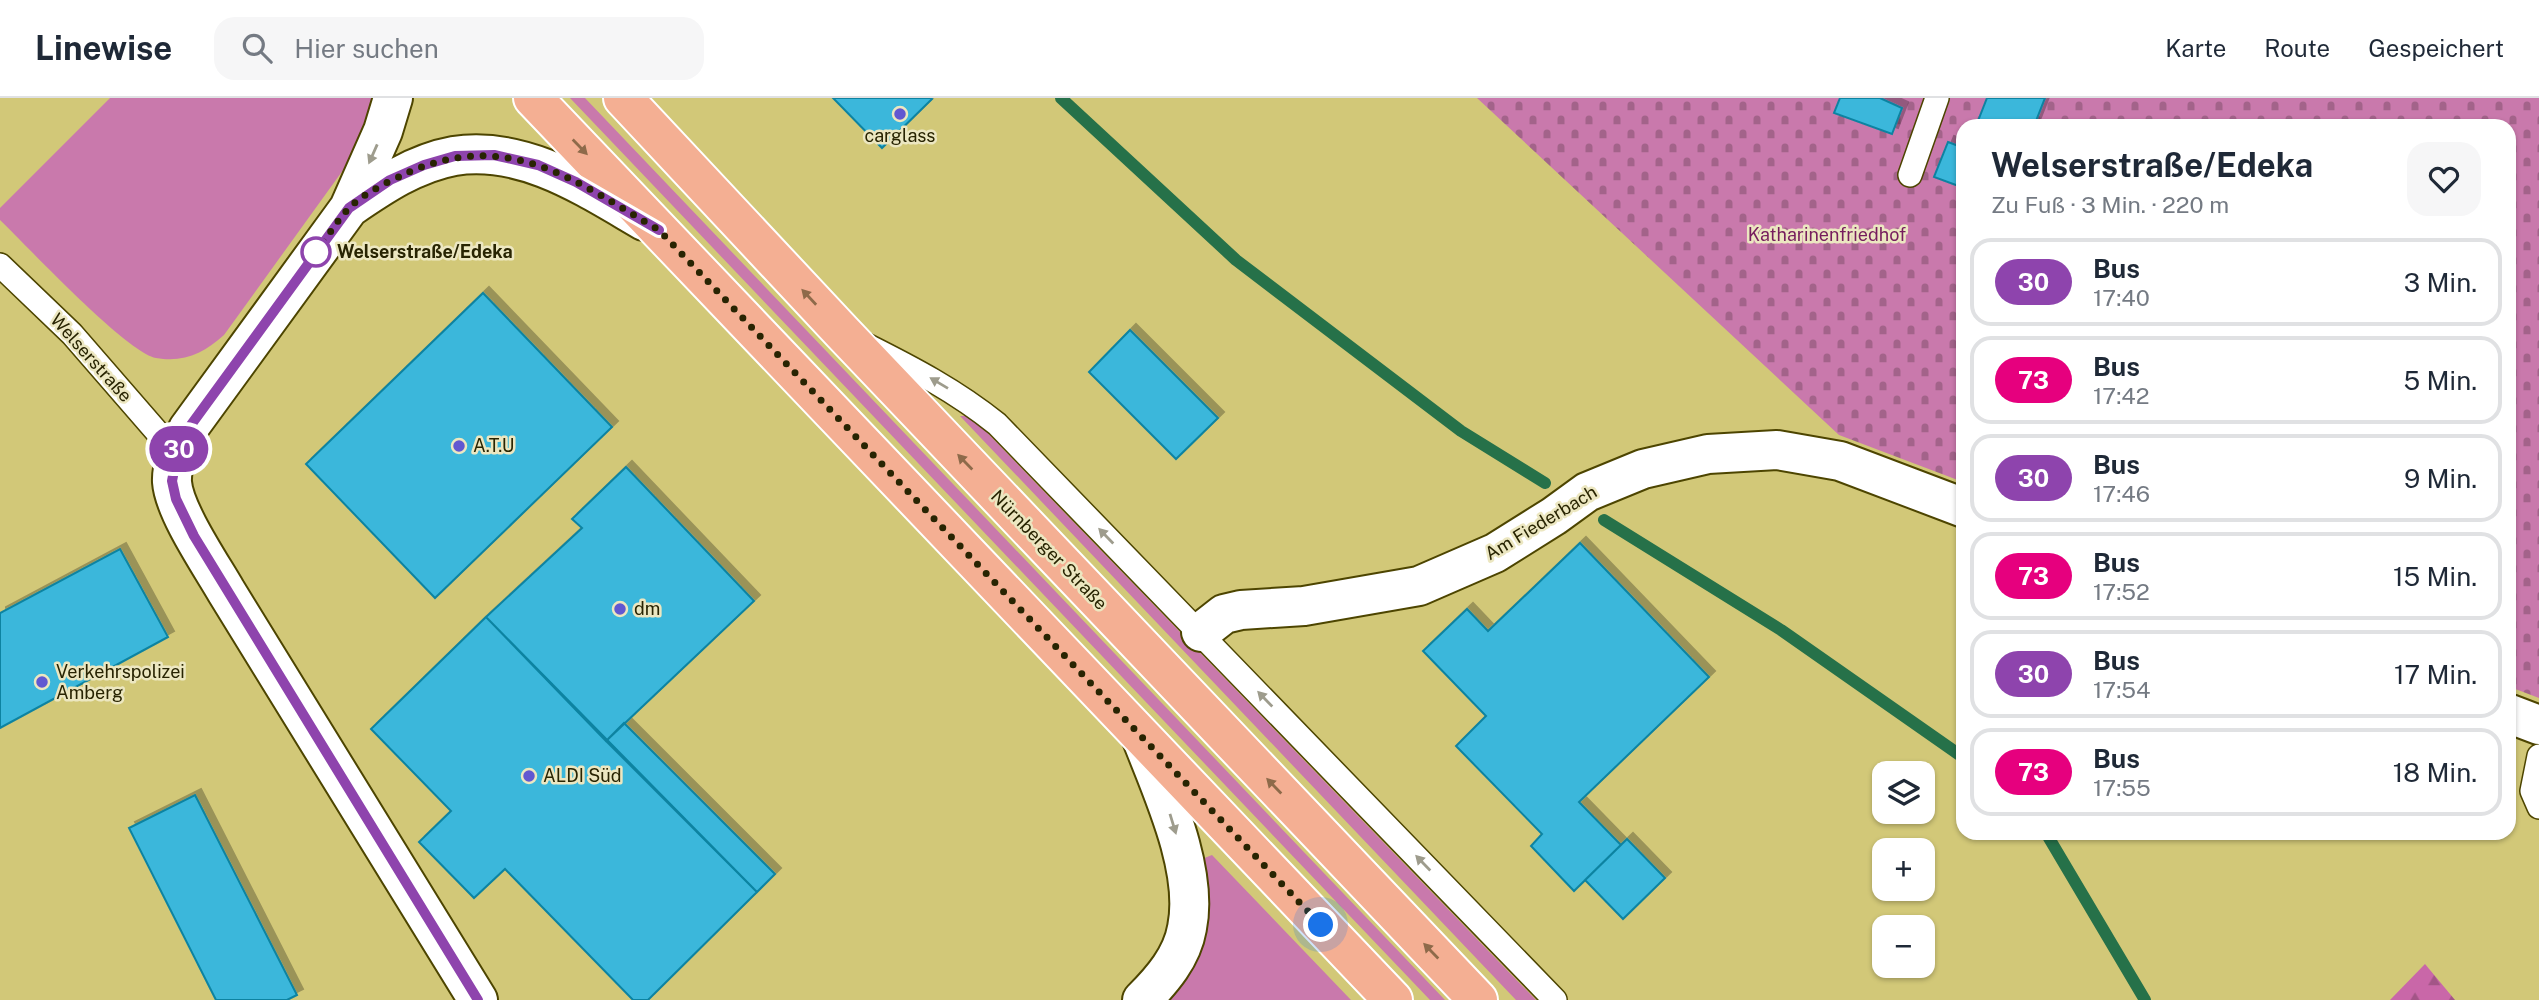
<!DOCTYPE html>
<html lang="de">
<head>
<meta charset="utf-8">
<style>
	body { margin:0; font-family:"Public Sans",sans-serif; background:#f6f6f7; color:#1f2937; height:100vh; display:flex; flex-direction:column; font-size:26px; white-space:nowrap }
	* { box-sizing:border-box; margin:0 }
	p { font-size:23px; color:#747a83 }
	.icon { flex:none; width:38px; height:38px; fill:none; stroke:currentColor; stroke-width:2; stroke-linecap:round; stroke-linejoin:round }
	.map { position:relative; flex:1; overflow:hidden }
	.side { position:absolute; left:1956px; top:21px; width:560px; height:721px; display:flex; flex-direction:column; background:#fff; border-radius:21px; box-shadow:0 2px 5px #0004 }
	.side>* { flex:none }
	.badge { padding:0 14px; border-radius:23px; font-size:24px; line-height:46px }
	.tools { position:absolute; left:1872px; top:663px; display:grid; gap:14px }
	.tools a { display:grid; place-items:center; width:63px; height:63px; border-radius:14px; background:#fff; box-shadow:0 2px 5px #0004; font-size:35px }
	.you { position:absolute; width:35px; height:35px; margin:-18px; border:5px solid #fff; border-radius:50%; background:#1a73e8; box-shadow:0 0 0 10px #1a73e833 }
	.map>.badge { position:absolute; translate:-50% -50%; box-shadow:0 0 0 4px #fff }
	.round { display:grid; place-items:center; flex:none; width:74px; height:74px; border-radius:21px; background:#f6f6f7 }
	.summary { display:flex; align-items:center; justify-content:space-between; height:119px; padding:0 35px }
	h1 { font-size:33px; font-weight:700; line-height:52px }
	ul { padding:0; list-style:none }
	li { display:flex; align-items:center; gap:21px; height:88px; margin:0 14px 10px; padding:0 21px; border:4px solid #e0e1e3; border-radius:21px }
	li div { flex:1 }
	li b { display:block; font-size:26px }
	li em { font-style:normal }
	li .badge { min-width:77px; font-weight:700; text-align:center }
	header { display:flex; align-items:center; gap:42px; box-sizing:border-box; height:98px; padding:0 35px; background:#fff; border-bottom:2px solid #e0e1e3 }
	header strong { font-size:33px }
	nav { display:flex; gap:38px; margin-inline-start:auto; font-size:24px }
	.search { width:490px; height:63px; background:#f6f6f7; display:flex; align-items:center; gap:18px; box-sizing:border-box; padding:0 24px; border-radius:21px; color:#747a83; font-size:26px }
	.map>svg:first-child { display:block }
	.grass { fill:#c979ac }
	.forest { fill:url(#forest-firs) }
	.cemetery { fill:url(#cemetery-stones) }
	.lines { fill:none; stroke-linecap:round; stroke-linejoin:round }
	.stream { stroke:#267149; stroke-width:12 }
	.building { fill:#3ab7db; stroke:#0c83a1; stroke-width:2; filter:url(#shadow) }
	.lane-casing { stroke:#4d4500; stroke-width:26 }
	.street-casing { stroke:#4d4500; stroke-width:42 }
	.primary-casing { stroke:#fff; stroke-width:42 }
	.lane { stroke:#fff; stroke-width:23 }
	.street { stroke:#fff; stroke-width:38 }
	.primary { stroke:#f4af93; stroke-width:38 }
	.oneway { fill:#8e6a4a }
	.oneway2 { fill:#9e9c8d }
	.line-casing { stroke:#fff; stroke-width:16 }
	.line { stroke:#8e44ad; stroke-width:10 }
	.walk { stroke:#282402; stroke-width:7; stroke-dasharray:0 12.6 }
	.poi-dot { fill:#6158d1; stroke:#ece7c1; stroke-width:2.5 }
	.stop-dot { fill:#fff; stroke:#8e44ad; stroke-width:3.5 }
	.labels { text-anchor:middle; stroke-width:5; stroke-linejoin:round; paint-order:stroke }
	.poi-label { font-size:18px; fill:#282402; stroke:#ece7c1; text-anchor:start }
	.park-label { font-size:18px; fill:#761d5d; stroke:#ece7c1 }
	.stop-label { font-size:18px; font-weight:bold; fill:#282402; stroke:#ece7c1; text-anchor:start }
	.street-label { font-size:18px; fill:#282402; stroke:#ece7c1 }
</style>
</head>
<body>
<header>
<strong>Linewise</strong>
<div class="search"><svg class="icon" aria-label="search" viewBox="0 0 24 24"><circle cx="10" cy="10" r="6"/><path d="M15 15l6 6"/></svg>Hier suchen</div>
<nav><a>Karte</a><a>Route</a><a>Gespeichert</a></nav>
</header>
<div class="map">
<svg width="2539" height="902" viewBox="0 0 2539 902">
	<defs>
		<pattern id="forest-firs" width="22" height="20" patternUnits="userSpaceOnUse" patternTransform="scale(1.75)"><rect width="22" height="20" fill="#c967a8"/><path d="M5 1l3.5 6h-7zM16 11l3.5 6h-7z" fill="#a35587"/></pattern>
		<pattern id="cemetery-stones" width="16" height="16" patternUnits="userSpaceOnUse" patternTransform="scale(1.75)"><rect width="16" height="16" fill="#c979ac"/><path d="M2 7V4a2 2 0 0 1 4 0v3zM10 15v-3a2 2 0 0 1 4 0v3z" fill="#a3638a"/></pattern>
		<filter id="shadow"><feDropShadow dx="6" dy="-6" stdDeviation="0" flood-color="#0004"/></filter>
	</defs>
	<rect width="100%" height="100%" fill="#d2c878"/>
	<path class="grass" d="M 110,0 L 375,0 L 359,50 L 224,237 C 204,255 184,265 156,260 C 126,254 28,149 0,122 L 0,110 Z
		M 570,0 L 585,0 L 1445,902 L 1430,902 Z
		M 960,318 L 971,318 L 1536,902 L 1516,902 Z
		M 1212,757 L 1351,902 L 1162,902 L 1202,761 Z"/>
	<path class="forest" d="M 2425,866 L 2455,902 L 2390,902 Z"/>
	<path class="cemetery" d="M 1477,0 L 2539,0 L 2539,600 L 2510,589 L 2510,28 L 1964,28 L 1963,384 L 1839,337 Z"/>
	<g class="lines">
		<path class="stream" d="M 1061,0 L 1236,162 L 1461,333 L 1545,385
			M 1604,422 L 1781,532 L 1964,660
			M 2046,735 L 2145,902"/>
	</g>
	<path class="building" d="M 833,0 L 931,0 L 932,1 L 882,50 Z
		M 1840,0 L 1880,0 L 1902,10 L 1892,36 L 1834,15 Z
		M 1987,0 L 2045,0 L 2034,28 L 1976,28 Z
		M 1948,44 L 1964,50 L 1964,90 L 1934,79 Z
		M 483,195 L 612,329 L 435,500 L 306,366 Z
		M 1130,232 L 1218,320 L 1176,361 L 1089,274 Z
		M 626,369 L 754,503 L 606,643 L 486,519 L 582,430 L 572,421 Z
		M 1580,445 L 1709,579 L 1579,704 L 1621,747 L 1574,793 L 1531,748 L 1542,736 L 1456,648 L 1486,618 L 1423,553 L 1467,511 L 1488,533 Z
		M 120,451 L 168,539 L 0,630 L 0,515 Z
		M 486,519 L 757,794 L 648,902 L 633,902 L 505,771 L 474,800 L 419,744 L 451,713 L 371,631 Z
		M 624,625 L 775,776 L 757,794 L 606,643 Z
		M 195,697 L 297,897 L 287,902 L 216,902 L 129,730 Z
		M 1627,741 L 1665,780 L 1623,821 L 1585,782 Z"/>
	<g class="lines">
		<g class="lane-casing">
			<path id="lane" d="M 1910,77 L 1937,0
				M 0,167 L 72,236 L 177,357
				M 866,247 C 912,270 956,293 997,326 L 1555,902
				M 2539,658 L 2532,693 L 2539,709"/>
		</g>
		<g class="street-casing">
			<path id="street" d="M 393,0 L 383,33 L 349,110 L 188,331 C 181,347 171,366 172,384 C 174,413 211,467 226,493 L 478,902
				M 349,110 C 381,88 415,65 454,58 C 524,47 587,90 644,123
				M 1201,534 L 1224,516 L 1241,512 L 1304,508 L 1419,488 L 1495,455 L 1554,418 L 1587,394 L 1643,371 L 1708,356 L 1777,352 L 1840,363 L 1964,410
				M 2510,616 L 2539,627
				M 1141,639 C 1162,693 1199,772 1187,830 C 1182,859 1162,882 1142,902"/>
		</g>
		<g class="primary-casing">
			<path id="primary" d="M 533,0 L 1393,902
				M 623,0 L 842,234 L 1478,902"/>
		</g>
		<use href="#lane" class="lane"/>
		<use href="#street" class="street"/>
		<use href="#primary" class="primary"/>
	</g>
	<defs><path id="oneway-solid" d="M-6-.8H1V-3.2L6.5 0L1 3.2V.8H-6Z" transform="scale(1.75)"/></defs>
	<g class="oneway">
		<use href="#oneway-solid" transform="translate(580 49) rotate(46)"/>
		<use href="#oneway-solid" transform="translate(809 199) rotate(-133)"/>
		<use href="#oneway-solid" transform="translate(965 364) rotate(-134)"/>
		<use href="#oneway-solid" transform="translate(1274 688) rotate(-134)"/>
		<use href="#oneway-solid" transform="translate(1431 853) rotate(-134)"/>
	</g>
	<g class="oneway2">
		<use href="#oneway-solid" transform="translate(373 56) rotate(114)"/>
		<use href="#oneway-solid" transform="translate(939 285) rotate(-149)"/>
		<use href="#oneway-solid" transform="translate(1106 438) rotate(-134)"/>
		<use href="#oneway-solid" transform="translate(1265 601) rotate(-134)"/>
		<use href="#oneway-solid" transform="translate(1173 726) rotate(73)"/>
		<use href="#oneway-solid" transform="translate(1423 765) rotate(-134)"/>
	</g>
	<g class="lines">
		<g class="line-casing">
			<path id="line" d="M 478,902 L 194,438 L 176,401 L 172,383 L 177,357 L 188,331 L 349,110 L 390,82 L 424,67 L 455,58 L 494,57 L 538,67 L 576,84 L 659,132"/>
		</g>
		<use href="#line" class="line"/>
		<path class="walk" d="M 316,154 C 327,140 336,124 348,111 C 361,97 389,83 407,75 C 508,30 574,82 659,132 L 1321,827"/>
	</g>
	<g class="poi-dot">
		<circle cx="900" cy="16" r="7"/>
		<circle cx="459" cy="348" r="7"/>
		<circle cx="620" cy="511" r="7"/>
		<circle cx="42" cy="584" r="7"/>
		<circle cx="529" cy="678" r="7"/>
	</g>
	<circle class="stop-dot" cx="316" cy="154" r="14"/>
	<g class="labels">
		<g class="poi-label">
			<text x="900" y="44" text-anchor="middle">carglass</text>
			<text x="473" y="354">A.T.U</text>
			<text x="634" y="517">dm</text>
			<text x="56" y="580">Verkehrspolizei<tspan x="56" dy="21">Amberg</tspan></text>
			<text x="543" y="684">ALDI Süd</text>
		</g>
		<g class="park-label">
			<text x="1827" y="143">Katharinenfriedhof</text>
		</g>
		<g class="stop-label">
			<text x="337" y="160">Welserstraße/Edeka</text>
		</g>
		<g class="street-label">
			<text transform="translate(91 260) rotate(48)" y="6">Welserstraße</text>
			<text transform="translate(1541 425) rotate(-31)" y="6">Am Fiederbach</text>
			<text transform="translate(1049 452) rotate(46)" y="6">Nürnberger Straße</text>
		</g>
	</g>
</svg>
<div class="tools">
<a><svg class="icon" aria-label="layers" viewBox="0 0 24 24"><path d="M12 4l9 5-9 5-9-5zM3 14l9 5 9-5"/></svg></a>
<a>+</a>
<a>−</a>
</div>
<div class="you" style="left:1321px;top:827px"></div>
<b class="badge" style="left:179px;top:351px;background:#8e44ad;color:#fff">30</b>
<section class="side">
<div class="summary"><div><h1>Welserstraße/Edeka</h1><p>Zu Fuß · 3 Min. · 220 m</p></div><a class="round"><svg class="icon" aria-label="heart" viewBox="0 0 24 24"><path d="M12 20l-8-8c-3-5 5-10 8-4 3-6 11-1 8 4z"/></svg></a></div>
<ul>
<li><span class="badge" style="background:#8e44ad;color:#fff">30</span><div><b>Bus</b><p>17:40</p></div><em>3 Min.</em></li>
<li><span class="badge" style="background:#e6007e;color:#fff">73</span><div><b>Bus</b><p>17:42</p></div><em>5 Min.</em></li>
<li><span class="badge" style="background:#8e44ad;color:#fff">30</span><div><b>Bus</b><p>17:46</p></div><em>9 Min.</em></li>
<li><span class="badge" style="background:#e6007e;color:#fff">73</span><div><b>Bus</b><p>17:52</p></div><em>15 Min.</em></li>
<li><span class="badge" style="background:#8e44ad;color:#fff">30</span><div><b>Bus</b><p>17:54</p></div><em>17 Min.</em></li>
<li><span class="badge" style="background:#e6007e;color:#fff">73</span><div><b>Bus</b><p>17:55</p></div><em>18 Min.</em></li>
</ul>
</section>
</div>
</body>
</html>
